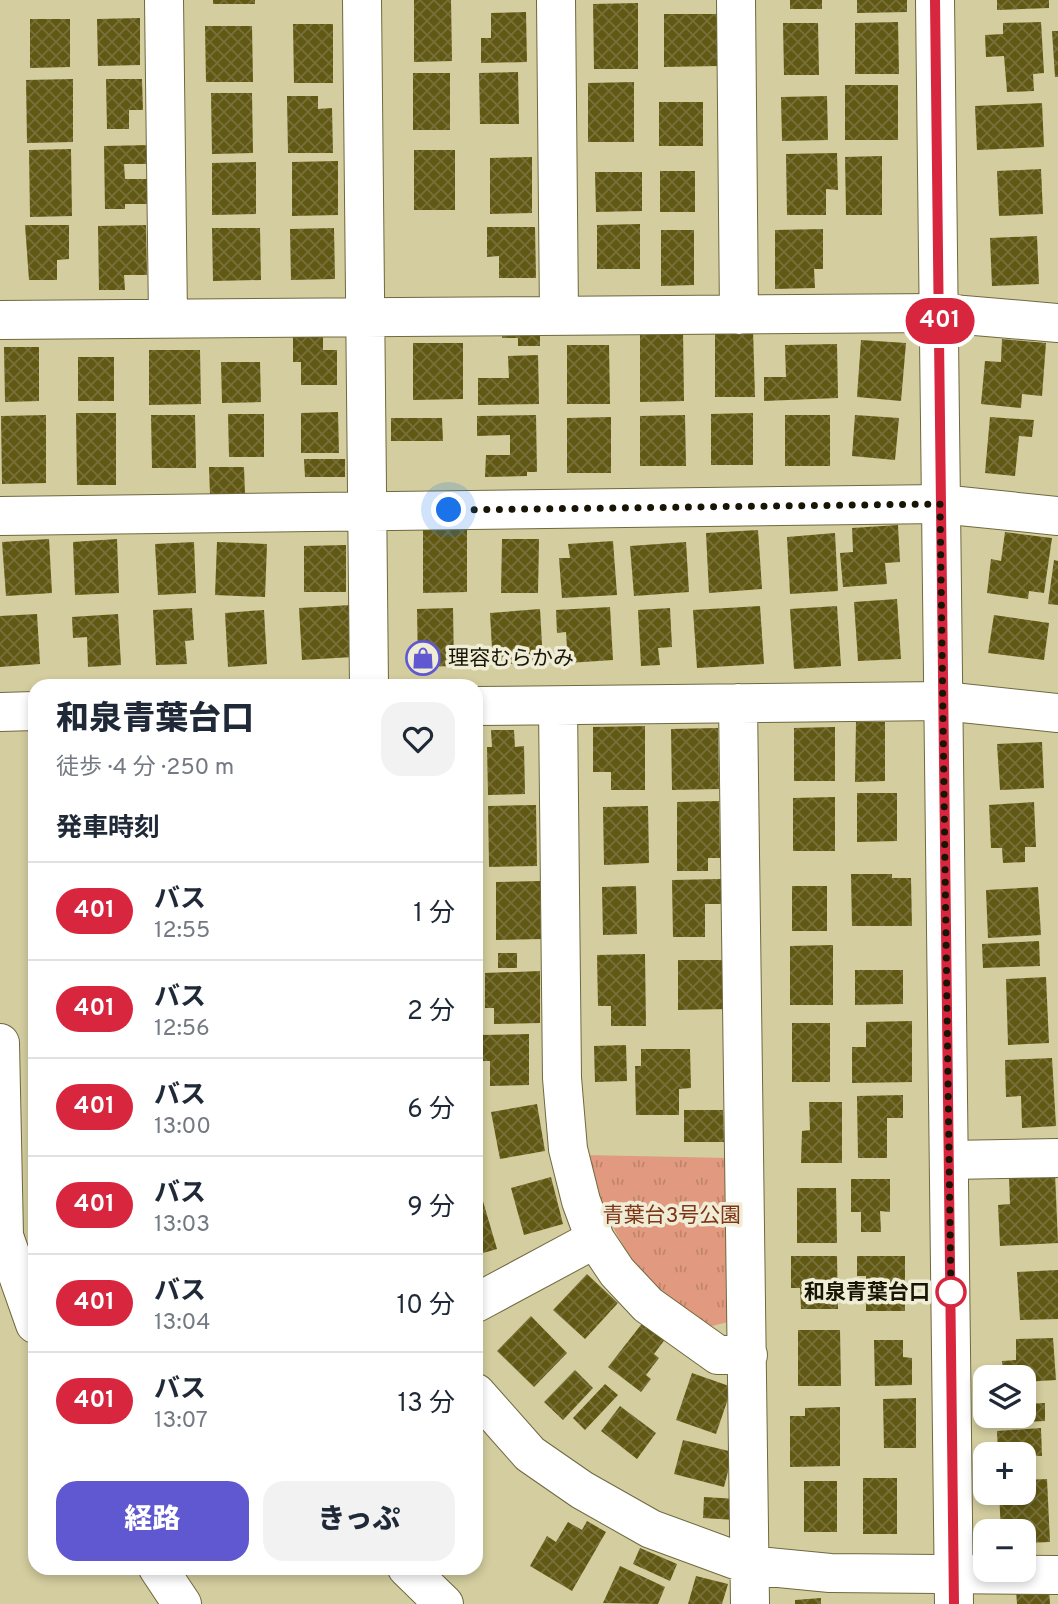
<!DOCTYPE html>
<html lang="ja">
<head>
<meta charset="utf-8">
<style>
	body { margin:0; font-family:Overpass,"Noto Sans JP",sans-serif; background:#f2f2f3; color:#1f2937; height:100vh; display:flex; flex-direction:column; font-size:26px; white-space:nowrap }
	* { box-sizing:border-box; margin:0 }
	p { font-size:23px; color:#747a83 }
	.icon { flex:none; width:38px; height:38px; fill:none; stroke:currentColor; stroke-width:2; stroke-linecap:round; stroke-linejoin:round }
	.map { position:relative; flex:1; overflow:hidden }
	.details { position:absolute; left:28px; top:679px; width:455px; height:896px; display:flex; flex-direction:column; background:#fff; border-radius:21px; box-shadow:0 4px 10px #0003 }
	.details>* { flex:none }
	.badge { padding:0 14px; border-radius:23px; font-size:24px; line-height:46px }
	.fabs { position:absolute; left:973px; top:1365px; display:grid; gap:14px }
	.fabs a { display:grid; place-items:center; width:63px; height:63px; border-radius:14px; background:#fff; box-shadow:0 4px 10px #0003; font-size:35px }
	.you { position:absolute; width:35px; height:35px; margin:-18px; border:5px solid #fff; border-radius:50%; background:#1a73e8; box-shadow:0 0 0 10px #1a73e833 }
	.map>.badge { position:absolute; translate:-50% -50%; box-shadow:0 0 0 4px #fff }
	h2 { padding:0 28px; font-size:26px; line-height:63px }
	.round { display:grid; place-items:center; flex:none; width:74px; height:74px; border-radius:21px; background:#f2f2f3 }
	.headline { display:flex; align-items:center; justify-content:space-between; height:119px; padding:0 28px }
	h1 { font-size:33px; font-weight:800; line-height:52px }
	.cta { display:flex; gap:14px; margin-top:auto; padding:14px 28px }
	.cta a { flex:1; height:80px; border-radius:21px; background:#5f58d0; color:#fff; font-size:28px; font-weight:800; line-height:80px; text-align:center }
	.cta a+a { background:#f2f2f3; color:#1f2937 }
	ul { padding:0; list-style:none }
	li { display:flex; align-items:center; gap:21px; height:98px; padding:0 28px; border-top:2px solid #e0e1e3 }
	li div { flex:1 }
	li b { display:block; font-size:26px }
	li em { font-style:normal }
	li .badge { min-width:77px; font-weight:700; text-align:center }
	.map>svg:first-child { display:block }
	.park { fill:url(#park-tufts) }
	.building { fill:url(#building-cross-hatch) }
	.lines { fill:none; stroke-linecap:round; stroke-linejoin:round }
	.street-casing { stroke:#6f693e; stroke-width:40 }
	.secondary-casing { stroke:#6f693e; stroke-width:40 }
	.street { stroke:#fff; stroke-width:38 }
	.secondary { stroke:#fff; stroke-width:38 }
	.line-casing { stroke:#fff; stroke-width:16 }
	.line { stroke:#d7263d; stroke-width:10 }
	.walk { stroke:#181505; stroke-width:7; stroke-dasharray:0 12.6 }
	.stop-dot { fill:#fff; stroke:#d7263d; stroke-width:3.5 }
	.labels { text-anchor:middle; stroke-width:7; stroke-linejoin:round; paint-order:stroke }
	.poi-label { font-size:21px; fill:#181505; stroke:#f0edd6; text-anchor:start }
	.park-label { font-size:21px; fill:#7f3618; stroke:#f0edd6 }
	.stop-label { font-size:21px; font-weight:bold; fill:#181505; stroke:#f0edd6; text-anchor:end }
</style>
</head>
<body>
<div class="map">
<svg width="1058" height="1604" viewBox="0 0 1058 1604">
	<defs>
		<pattern id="park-tufts" width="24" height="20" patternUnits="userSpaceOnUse" patternTransform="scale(1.75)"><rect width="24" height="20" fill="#e19a7f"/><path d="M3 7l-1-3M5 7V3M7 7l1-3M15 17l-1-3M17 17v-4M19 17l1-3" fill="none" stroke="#c0846c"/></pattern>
		<pattern id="building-cross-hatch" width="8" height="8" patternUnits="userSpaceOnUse" patternTransform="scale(1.75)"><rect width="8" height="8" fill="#615813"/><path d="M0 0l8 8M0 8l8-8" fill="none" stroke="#77703b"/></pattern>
	</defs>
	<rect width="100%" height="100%" fill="#d3cd9f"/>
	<path class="park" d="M 585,1155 L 730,1158 L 732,1321 L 708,1327 C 696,1319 682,1312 671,1303 C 626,1266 602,1209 585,1155 Z"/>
	<path class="building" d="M 213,0 L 255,0 L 255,4 L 213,4 Z
		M 414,0 L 451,0 L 452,61 L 414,62 Z
		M 790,0 L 822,0 L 822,9 L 790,9 Z
		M 857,0 L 907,0 L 907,12 L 857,13 Z
		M 997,0 L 1049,0 L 1049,8 L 997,10 Z
		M 638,3 L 638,69 L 594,69 L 593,4 Z
		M 526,12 L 527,62 L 481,63 L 481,38 L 491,38 L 491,13 Z
		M 664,14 L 718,14 L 718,66 L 664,67 Z
		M 140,18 L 140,65 L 98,66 L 97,19 Z
		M 30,19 L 70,19 L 70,67 L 30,68 Z
		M 898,22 L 899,74 L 855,74 L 855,23 Z
		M 1041,22 L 1044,73 L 1033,74 L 1034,91 L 1007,92 L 1004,56 L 986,57 L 985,35 L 1003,34 L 1003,23 Z
		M 783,23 L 818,23 L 819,75 L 784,75 Z
		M 293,24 L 333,24 L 333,83 L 294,83 Z
		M 205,26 L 252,26 L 253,82 L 206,82 Z
		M 1052,31 L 1058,31 L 1058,77 L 1055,77 Z
		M 518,72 L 519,124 L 480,124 L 479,73 Z
		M 413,73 L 450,73 L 450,130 L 413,130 Z
		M 73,79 L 73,142 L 27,143 L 26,80 Z
		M 106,79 L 142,79 L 143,110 L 129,110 L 129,129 L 107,129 Z
		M 634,82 L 634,142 L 588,142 L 588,83 Z
		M 845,85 L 898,85 L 898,140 L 845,140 Z
		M 211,93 L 252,93 L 253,153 L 212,154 Z
		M 287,96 L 318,96 L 318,109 L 332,108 L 333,153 L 288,153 Z
		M 827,96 L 828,140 L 782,141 L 781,97 Z
		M 659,102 L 703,102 L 703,146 L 659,146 Z
		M 1042,103 L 1044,147 L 977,150 L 975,106 Z
		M 150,145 L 150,164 L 124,164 L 125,179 L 150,179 L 150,204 L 125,204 L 125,209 L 105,209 L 104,146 Z
		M 71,149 L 72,216 L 30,217 L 29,150 Z
		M 414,150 L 455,150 L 455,210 L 414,210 Z
		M 837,153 L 838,190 L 826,189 L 826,215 L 787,215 L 786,154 Z
		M 882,156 L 882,215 L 846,215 L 845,157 Z
		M 532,157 L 532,213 L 490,214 L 490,158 Z
		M 338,161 L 338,215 L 292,216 L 292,162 Z
		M 256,162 L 256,214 L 212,215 L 212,163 Z
		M 1041,169 L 1043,214 L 999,216 L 997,171 Z
		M 660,171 L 695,171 L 695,212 L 660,212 Z
		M 595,172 L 642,172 L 642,211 L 596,212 Z
		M 640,224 L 640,269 L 597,269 L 597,225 Z
		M 25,225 L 69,225 L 69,259 L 57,260 L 57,280 L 29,280 Z
		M 146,225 L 147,275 L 124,275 L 125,290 L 99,290 L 98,226 Z
		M 487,227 L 535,227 L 536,278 L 499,278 L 499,256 L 487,257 Z
		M 212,228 L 260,228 L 261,280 L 213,281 Z
		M 334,228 L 335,279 L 291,280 L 290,229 Z
		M 823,229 L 823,269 L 814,269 L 815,288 L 775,289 L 775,230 Z
		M 661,230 L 694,230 L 694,285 L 661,286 Z
		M 1037,236 L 1039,284 L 992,286 L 990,238 Z
		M 502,324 L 540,324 L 540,346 L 518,346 L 518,338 L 502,338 Z
		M 753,329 L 755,397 L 715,397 L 715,330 Z
		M 683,330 L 684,401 L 640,402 L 640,331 Z
		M 323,334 L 323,350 L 337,350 L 337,385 L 301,385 L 301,362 L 293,362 L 293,335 Z
		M 1002,339 L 1046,343 L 1042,396 L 1022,394 L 1021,408 L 981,404 L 985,361 L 1001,362 Z
		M 861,340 L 906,343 L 901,401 L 857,397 Z
		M 413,343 L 463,343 L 463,399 L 413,400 Z
		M 837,344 L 838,398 L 764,401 L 764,377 L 786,377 L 785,345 Z
		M 567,345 L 609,345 L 610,404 L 567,404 Z
		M 4,347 L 39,347 L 39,401 L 5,402 Z
		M 149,350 L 200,350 L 201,404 L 149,405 Z
		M 538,355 L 539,404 L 478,405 L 478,378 L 509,378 L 508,356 Z
		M 78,357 L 114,357 L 114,401 L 78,401 Z
		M 221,362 L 260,362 L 261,402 L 222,403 Z
		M 338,412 L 339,453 L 301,453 L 301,413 Z
		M 76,413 L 116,413 L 116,485 L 77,485 Z
		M 753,413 L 753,465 L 711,465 L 711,414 Z
		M 228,414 L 264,414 L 264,457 L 229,457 Z
		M 46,415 L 46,483 L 2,484 L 1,416 Z
		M 151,415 L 195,415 L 196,468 L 152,468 Z
		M 536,415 L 537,472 L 527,472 L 527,476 L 485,477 L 486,455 L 510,455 L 510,435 L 477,436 L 477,416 Z
		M 685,415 L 686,466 L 640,466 L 640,416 Z
		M 785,415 L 830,415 L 830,466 L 785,466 Z
		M 855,415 L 899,418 L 895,460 L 852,456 Z
		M 611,417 L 611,473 L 567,473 L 567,418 Z
		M 990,417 L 1034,420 L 1032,437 L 1019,436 L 1015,476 L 985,473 Z
		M 391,418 L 442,418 L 443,441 L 391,441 Z
		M 304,459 L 345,459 L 345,477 L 305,477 Z
		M 209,467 L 244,467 L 245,494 L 210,494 Z
		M 898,525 L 900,562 L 885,563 L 887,584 L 843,587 L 840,553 L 853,552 L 852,528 Z
		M 423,530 L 467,530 L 467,592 L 423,593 Z
		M 758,530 L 762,589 L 709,593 L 706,533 Z
		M 1005,532 L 1052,538 L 1044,593 L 1029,591 L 1028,599 L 987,593 L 991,559 L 1001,561 Z
		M 835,533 L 838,591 L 790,594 L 787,537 Z
		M 49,539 L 52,593 L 6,596 L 2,542 Z
		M 117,539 L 119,593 L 75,595 L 73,542 Z
		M 502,539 L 539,539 L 538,593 L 501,593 Z
		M 613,541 L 617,595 L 562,598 L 559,558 L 570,558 L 568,544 Z
		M 194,542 L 196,593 L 158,595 L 155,544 Z
		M 217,542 L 267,544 L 265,597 L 215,595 Z
		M 686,542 L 689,592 L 634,596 L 630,546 Z
		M 346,545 L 346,592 L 304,592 L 304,546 Z
		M 1054,560 L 1058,561 L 1058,605 L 1048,604 Z
		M 897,599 L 901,659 L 858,661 L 854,602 Z
		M 351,605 L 353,657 L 302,660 L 299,608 Z
		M 760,606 L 764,664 L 697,668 L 693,610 Z
		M 837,606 L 841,666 L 794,669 L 790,609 Z
		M 610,607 L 613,660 L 568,663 L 566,632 L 557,633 L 556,610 Z
		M 192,608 L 194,640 L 185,641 L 187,664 L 156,665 L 153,610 Z
		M 453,608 L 454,666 L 418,667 L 417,609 Z
		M 670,608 L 672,647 L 658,648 L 660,665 L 641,666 L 638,610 Z
		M 540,609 L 543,662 L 493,665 L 490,613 Z
		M 264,610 L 267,664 L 228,667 L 225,613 Z
		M 37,614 L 40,664 L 0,667 L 0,616 Z
		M 118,614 L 121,665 L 88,667 L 87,637 L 73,638 L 72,617 Z
		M 994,615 L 1049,623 L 1044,660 L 988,653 Z
		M 856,722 L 885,722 L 885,781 L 855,782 Z
		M 645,726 L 645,790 L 611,790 L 611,772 L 593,772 L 593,727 Z
		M 835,727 L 835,781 L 794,781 L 794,728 Z
		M 718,728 L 719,789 L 672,790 L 671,729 Z
		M 491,730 L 514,730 L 515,747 L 524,746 L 525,794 L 488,795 L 487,747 L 492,747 Z
		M 1042,742 L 1044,788 L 1000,790 L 997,744 Z
		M 857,793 L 897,793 L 897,841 L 857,842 Z
		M 835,797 L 835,851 L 793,851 L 793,798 Z
		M 719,801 L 720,858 L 708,858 L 708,871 L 677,871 L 677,802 Z
		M 1034,802 L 1036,847 L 1025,847 L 1025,862 L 1003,863 L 1002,848 L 991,848 L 989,805 Z
		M 536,805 L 537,866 L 489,867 L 488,806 Z
		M 648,806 L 649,863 L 604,865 L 603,807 Z
		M 851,874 L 892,874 L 892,878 L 911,878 L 912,926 L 852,926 Z
		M 722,879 L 722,904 L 705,904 L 705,937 L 673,937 L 672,880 Z
		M 540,881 L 541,939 L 496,940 L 496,882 Z
		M 636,886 L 637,934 L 603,935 L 602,887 Z
		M 792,886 L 827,886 L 827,931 L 792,931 Z
		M 1038,887 L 1041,935 L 988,938 L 986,890 Z
		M 1039,941 L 1040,966 L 983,968 L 982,944 Z
		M 833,945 L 833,1005 L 790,1005 L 790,946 Z
		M 498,953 L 517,953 L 517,968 L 498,968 Z
		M 645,954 L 646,1026 L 611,1026 L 611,1006 L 598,1006 L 597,955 Z
		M 678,960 L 728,960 L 729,1009 L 678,1010 Z
		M 855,970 L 903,970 L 903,1004 L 855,1005 Z
		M 540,971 L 540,1023 L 494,1024 L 494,1008 L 485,1008 L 485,973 Z
		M 1046,977 L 1049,1043 L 1008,1045 L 1006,979 Z
		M 912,1021 L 912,1082 L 852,1083 L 852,1047 L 866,1047 L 866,1022 Z
		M 792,1023 L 830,1023 L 830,1082 L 792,1082 Z
		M 529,1034 L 529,1085 L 490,1086 L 490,1061 L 479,1061 L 479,1035 Z
		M 626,1045 L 627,1081 L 595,1082 L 594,1046 Z
		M 641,1049 L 690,1049 L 691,1088 L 679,1089 L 679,1115 L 636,1115 L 635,1066 L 641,1066 Z
		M 1052,1058 L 1056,1126 L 1022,1128 L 1021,1096 L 1006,1097 L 1005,1060 Z
		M 903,1095 L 903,1118 L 887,1118 L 887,1158 L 858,1158 L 857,1096 Z
		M 809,1102 L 842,1102 L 842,1163 L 801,1163 L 802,1131 L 810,1130 Z
		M 537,1104 L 545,1151 L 500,1159 L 491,1112 Z
		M 684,1110 L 723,1110 L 724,1142 L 684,1142 Z
		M 1055,1173 L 1058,1243 L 1000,1246 L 998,1205 L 1010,1204 L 1009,1176 Z
		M 551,1177 L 563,1224 L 524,1235 L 511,1188 Z
		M 851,1179 L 890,1179 L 890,1212 L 880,1211 L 881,1232 L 861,1232 L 861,1212 L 851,1212 Z
		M 797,1188 L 836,1188 L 837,1243 L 797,1243 Z
		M 482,1198 L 497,1249 L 476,1255 L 476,1200 Z
		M 791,1256 L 837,1256 L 838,1309 L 801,1309 L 800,1288 L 791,1288 Z
		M 857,1256 L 905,1256 L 905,1311 L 866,1311 L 866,1276 L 857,1276 Z
		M 1058,1270 L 1058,1319 L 1020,1320 L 1017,1272 Z
		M 587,1274 L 618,1303 L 585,1339 L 553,1310 Z
		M 531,1316 L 567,1353 L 534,1387 L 497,1351 Z
		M 644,1321 L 666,1338 L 654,1354 L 659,1358 L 646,1375 L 651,1379 L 641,1392 L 608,1367 Z
		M 798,1330 L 840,1330 L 841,1386 L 798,1386 Z
		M 1053,1338 L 1056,1380 L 1024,1382 L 1024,1377 L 1003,1377 L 1002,1361 L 1016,1360 L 1016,1339 Z
		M 874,1340 L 903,1340 L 903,1357 L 912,1358 L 912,1385 L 875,1386 Z
		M 575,1370 L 593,1388 L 563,1420 L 544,1402 Z
		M 692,1373 L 732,1387 L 716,1434 L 676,1420 Z
		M 605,1384 L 618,1395 L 585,1430 L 573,1418 Z
		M 916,1398 L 916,1448 L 884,1448 L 883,1399 Z
		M 1045,1403 L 1045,1421 L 1004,1423 L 1003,1416 L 1024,1416 L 1024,1404 Z
		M 620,1406 L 656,1433 L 637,1459 L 601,1431 Z
		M 840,1407 L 840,1466 L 790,1467 L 790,1416 L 805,1416 L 805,1408 Z
		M 1041,1428 L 1042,1456 L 998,1454 L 997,1431 Z
		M 683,1440 L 733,1452 L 724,1487 L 674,1474 Z
		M 863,1478 L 897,1478 L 897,1534 L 863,1534 Z
		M 1047,1479 L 1050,1542 L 1024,1543 L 1024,1531 L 1001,1531 L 999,1493 L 1024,1493 L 1024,1480 Z
		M 804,1481 L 837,1481 L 837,1532 L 804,1532 Z
		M 704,1497 L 737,1499 L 736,1520 L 703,1518 Z
		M 587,1521 L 606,1532 L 572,1591 L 530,1566 L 547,1536 L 556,1542 L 568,1522 L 582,1530 Z
		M 640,1548 L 677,1564 L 670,1581 L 633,1564 Z
		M 620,1566 L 665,1587 L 658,1604 L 603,1603 Z
		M 696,1576 L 728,1584 L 722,1604 L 688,1604 Z
		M 1049,1589 L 1050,1604 L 1017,1604 L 1016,1590 Z
		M 821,1598 L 821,1604 L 795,1604 L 795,1600 Z"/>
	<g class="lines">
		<g class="street-casing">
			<path id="street" d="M 164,0 L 168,318
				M 362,0 L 369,686
				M 556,0 L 559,315
				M 736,0 L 739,315
				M 0,320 L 940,313 L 1058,323
				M 0,516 L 940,504 L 1058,516
				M 738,703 L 750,1604
				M 476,706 L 943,701 L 1058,713
				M 558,706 L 562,1078 L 568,1149 L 581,1201 L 595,1239 L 617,1272 L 648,1305 L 718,1355 L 748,1355
				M 0,712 L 35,711
				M 0,1043 L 4,1236 L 35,1324
				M 950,1160 L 1058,1158
				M 476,1303 L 595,1239
				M 476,1393 L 530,1454 L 582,1490 L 651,1529 L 749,1565 L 830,1573 L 1058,1575
				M 158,1568 L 182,1604
				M 407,1568 L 444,1604"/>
		</g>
		<g class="secondary-casing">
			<path id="secondary" d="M 935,0 L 954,1604"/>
		</g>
		<use href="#street" class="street"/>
		<use href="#secondary" class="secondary"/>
	</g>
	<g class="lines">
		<g class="line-casing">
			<path id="line" d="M 935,0 L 954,1604"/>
		</g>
		<use href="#line" class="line"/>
		<path class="walk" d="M 449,510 L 940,504 L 951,1297 L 951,1292"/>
	</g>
	<defs>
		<g id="shop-ring" transform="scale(1.75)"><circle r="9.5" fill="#f0edd6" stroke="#5f58d0" stroke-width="1.5"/><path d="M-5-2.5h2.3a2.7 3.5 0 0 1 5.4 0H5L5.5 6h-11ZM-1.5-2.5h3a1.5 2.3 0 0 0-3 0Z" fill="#5f58d0"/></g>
	</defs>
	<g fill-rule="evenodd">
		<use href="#shop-ring" x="423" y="658"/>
	</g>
	<circle class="stop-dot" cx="951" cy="1292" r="14"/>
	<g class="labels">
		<g class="poi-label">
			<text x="448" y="665">理容むらかみ</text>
		</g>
		<g class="park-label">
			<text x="672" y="1222">青葉台3号公園</text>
		</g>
		<g class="stop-label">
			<text x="930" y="1299">和泉青葉台口</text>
		</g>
	</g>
</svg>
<div class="fabs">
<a><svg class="icon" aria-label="layers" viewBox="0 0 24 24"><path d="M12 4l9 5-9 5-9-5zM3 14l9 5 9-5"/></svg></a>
<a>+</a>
<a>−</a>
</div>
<div class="you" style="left:449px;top:510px"></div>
<b class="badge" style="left:940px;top:321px;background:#d7263d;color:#fff">401</b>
<section class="details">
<div class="headline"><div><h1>和泉青葉台口</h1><p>徒歩 · 4 分 · 250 m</p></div><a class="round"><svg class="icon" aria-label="heart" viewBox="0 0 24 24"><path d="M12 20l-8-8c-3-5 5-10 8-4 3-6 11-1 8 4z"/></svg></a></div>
<h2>発車時刻</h2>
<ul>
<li><span class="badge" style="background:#d7263d;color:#fff">401</span><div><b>バス</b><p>12:55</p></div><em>1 分</em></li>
<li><span class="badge" style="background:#d7263d;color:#fff">401</span><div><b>バス</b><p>12:56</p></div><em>2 分</em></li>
<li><span class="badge" style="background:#d7263d;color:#fff">401</span><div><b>バス</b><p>13:00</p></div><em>6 分</em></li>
<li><span class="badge" style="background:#d7263d;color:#fff">401</span><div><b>バス</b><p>13:03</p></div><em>9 分</em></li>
<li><span class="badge" style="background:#d7263d;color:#fff">401</span><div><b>バス</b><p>13:04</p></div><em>10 分</em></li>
<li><span class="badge" style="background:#d7263d;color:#fff">401</span><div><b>バス</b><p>13:07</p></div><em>13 分</em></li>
</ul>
<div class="cta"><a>経路</a><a>きっぷ</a></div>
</section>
</div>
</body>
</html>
